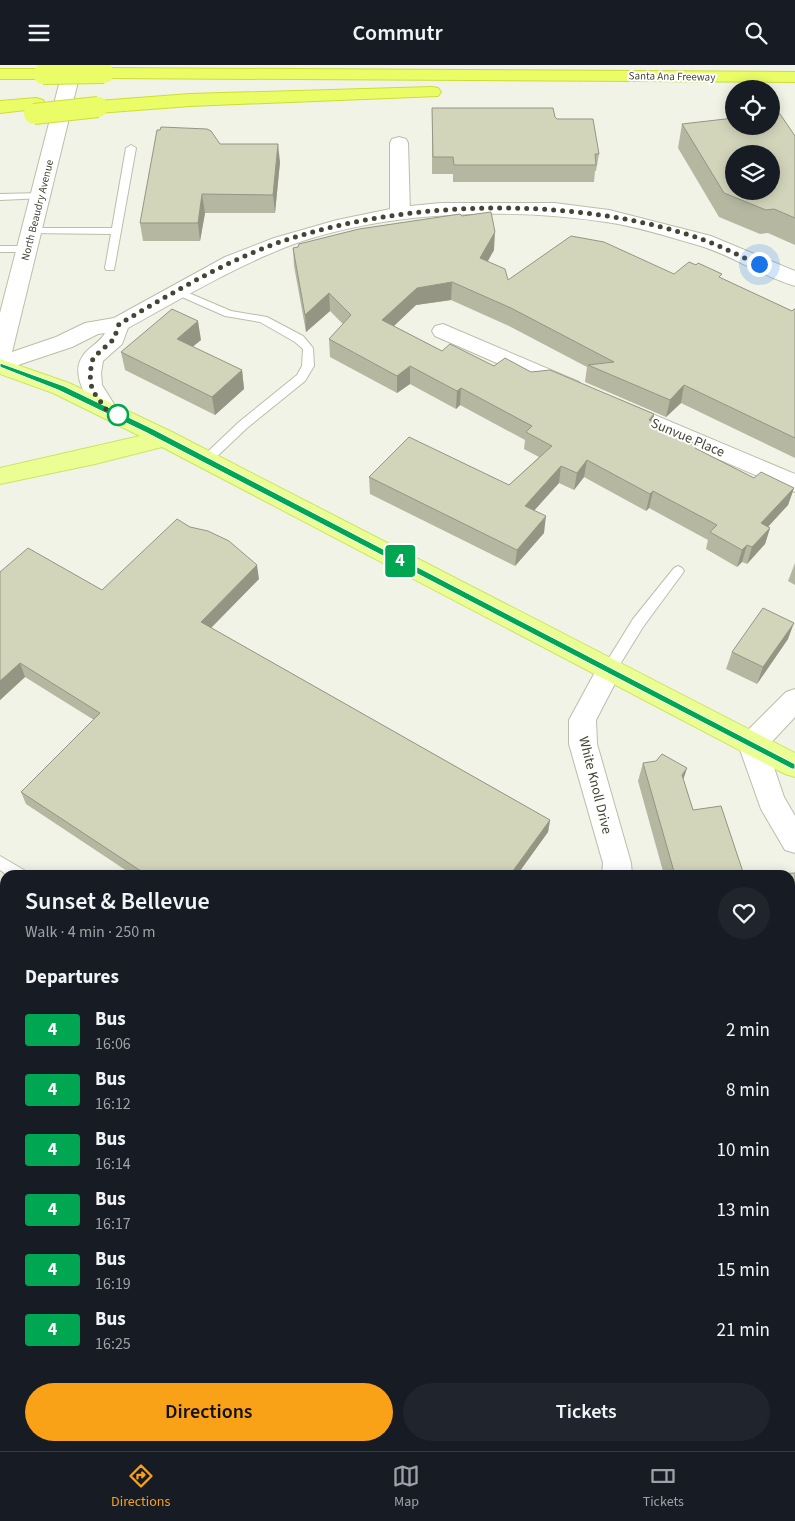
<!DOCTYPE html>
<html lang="en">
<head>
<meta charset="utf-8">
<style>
	body { margin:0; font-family:"Source Sans 3",sans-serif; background:#20242c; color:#f1f3f6; height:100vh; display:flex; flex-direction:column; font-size:19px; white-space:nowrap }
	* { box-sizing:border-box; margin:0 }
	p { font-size:16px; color:#9ea1a6 }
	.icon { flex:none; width:28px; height:28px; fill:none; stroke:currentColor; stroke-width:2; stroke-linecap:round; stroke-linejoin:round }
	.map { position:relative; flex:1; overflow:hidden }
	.sheet { position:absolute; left:0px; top:805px; width:795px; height:581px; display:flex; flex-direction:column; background:#171b24; border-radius:15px 15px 0 0; box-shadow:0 2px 12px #0003 }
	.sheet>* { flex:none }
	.badge { padding:0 10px; border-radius:4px; font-size:18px; line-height:32px }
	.controls { position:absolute; left:725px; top:15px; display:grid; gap:10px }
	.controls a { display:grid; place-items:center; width:55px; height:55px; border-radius:50%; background:#171b24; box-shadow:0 2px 12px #0003; font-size:25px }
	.you { position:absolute; width:25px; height:25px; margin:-12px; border:4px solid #fff; border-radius:50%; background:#1a73e8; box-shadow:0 0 0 8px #1a73e833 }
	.map>.badge { position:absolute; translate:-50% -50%; box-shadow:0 0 0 2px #fff }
	h2 { padding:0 25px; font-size:19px; line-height:45px }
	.round { display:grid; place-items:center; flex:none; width:52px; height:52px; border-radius:26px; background:#20242c }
	.overview { display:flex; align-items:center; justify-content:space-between; height:85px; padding:0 25px }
	h1 { font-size:24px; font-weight:600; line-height:38px }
	.primary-button { display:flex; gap:10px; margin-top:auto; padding:10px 25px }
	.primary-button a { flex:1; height:58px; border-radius:30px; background:#f9a217; color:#111; font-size:20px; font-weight:600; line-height:58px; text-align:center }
	.primary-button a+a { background:#20242c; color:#f1f3f6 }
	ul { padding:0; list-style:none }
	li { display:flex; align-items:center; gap:15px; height:60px; padding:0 25px }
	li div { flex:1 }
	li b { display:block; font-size:19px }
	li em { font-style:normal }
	li .badge { min-width:55px; font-weight:700; text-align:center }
	header { display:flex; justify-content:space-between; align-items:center; height:65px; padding:0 25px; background:#171b24; font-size:22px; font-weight:600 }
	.dock { display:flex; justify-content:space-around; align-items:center; height:70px; border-top:1px solid #363941; background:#171b24; font-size:14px; color:#9ea1a6 }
	.dock a { display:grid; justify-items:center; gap:2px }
	.dock .selected { color:#f9a217 }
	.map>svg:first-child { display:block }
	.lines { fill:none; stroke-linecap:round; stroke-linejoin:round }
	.service-casing { stroke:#bbbea9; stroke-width:2 }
	.minor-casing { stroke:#bbbea9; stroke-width:2 }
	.tertiary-casing { stroke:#bbbea9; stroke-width:2 }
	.primary-casing { stroke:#cee364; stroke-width:2 }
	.motorway-casing { stroke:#cddd36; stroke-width:2 }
	.service { fill:#fff; fill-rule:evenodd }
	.minor { fill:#fff; fill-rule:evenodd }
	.tertiary { fill:#fff; fill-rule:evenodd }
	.primary { fill:#ebfe94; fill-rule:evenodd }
	.motorway { fill:#eafd67; fill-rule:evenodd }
	.motorway-bridge-casing { stroke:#cddd36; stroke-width:22; stroke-linecap:butt }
	.motorway-bridge { stroke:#eafd67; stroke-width:20 }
	.wall { fill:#b5b7a1 }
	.shaded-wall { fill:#949583 }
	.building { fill:#d3d5bb; stroke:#949583; fill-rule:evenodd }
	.line { fill:#00a651; stroke:#fff }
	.walk { stroke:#444635; stroke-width:5; stroke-dasharray:0 9 }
	.stop-dot { fill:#fff; stroke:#00a651; stroke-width:2.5 }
	.labels { text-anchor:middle; stroke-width:4; stroke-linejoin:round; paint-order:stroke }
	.far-street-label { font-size:11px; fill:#444635; stroke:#fff }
	.street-label { font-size:14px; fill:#444635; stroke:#fff }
</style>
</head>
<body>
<header><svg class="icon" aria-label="menu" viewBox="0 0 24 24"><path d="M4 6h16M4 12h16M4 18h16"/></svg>Commutr<svg class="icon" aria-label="search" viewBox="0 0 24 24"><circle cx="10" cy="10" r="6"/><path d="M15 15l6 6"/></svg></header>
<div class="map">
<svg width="795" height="1386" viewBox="0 0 795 1386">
	<rect width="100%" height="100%" fill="#f1f3e6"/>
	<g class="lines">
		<g class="service-casing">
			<path id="service" d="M 131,80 L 136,83 L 114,205 L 106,205 L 105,203 L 111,169 L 28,168 L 28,164 L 32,163 L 112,163 L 126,83 Z
				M 41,128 L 46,131 L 44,133 L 0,135 L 0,129 Z
				M 0,181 L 27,181 L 32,184 L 27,187 L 0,187 Z
				M 177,223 L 231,246 L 267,252 L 303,271 L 313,283 L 314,301 L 305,316 L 247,363 L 210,398 L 206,399 L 200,395 L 202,392 L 239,357 L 297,310 L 302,301 L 303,284 L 295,277 L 260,257 L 225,251 L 173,228 L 172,226 L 173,224 Z
				M 678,501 L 682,503 L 684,506 L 682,509 L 643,562 L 614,609 L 609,610 L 604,609 L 602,605 L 604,601 L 633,554 L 674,503 Z
				M 0,791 L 24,805 L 26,810 L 7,810 L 0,805 Z
				M 0,958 L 5,959 L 5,973 L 0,972 Z"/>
		</g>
		<g class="minor-casing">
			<path id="minor" d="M 399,72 L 406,74 L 408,78 L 410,148 L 407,152 L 400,154 L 393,152 L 390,148 L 390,78 L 392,74 Z
				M 443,259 L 579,317 L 582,322 L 579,327 L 571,330 L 563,327 L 435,271 L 432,266 L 435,261 Z
				M 619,335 L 795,409 L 795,427 L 611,348 L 608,343 L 611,338 Z
				M 609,595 L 618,598 L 622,605 L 596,655 L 597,679 L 631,798 L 632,810 L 602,810 L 603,798 L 569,679 L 569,655 L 600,598 Z
				M 795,624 L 795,652 L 767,682 L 784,732 L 795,751 L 795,788 L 785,785 L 761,744 L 738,679 L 742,671 L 786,627 Z
				M 0,1019 L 5,1020 L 5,1052 L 0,1051 Z
				M 246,1381 L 283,1381 L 284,1386 L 246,1386 Z
				M 620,1381 L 657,1381 L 659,1386 L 621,1386 Z"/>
		</g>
		<g class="tertiary-casing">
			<path id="tertiary" d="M 64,0 L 82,0 L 12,287 L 56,272 L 85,258 L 114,253 L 225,192 L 274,173 L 337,155 L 400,142 L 441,138 L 554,138 L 609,145 L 711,171 L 795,206 L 795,221 C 760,211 729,188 694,179 C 666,171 635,161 606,157 C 507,142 381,146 286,182 C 231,204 180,234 128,263 L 122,279 L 103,296 L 101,308 L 102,320 L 117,344 L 114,349 L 106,352 L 98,349 C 87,332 68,308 85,288 C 91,281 101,276 105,268 L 98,269 L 72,282 L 0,306 L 0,248 Z"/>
		</g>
		<g class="primary-casing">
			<path id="primary" d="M 0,294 L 69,318 L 172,367 L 795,688 L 795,712 L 785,709 L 162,382 L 95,399 L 0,419 L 0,403 L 140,371 L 53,328 L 0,309 Z"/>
		</g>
		<g class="motorway-casing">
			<path id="motorway" d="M 104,3 L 795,7 L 795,17 L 104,13 L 98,12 L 95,8 L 98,4 Z
				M 0,4 L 43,4 L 49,5 L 52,9 L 49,13 L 43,14 L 0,14 Z
				M 432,22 L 438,23 L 441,27 L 438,31 L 190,41 L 98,48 L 91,46 L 89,42 L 91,38 L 98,36 L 190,29 Z
				M 36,33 L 43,35 L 45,39 L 43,43 L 0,48 L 0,36 Z"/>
		</g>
		<use href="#service" class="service"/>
		<use href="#minor" class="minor"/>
		<use href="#tertiary" class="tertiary"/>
		<use href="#primary" class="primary"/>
		<use href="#motorway" class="motorway"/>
		<g class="motorway-bridge-casing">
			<path id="motorway-bridge" d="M 43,9 L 104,8
				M 34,49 L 98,42"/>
		</g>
		<use href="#motorway-bridge" class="motorway-bridge"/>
	</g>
	<path class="wall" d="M 432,43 L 555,52 L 599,89 L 596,106 L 595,106 L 594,117 L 453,117 L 453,109 L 432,109 Z
		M 682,59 L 795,71 L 795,180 L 768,168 L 760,169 L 719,152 L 678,83 Z
		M 220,79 L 280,97 L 275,148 L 205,148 L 200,176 L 143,176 L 140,158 Z
		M 462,151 L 494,185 L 488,196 L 508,215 L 674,209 L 721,213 L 792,246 L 795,244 L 795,393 L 681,338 L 666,352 L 585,317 L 587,302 L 509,261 L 451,235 L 416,240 L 394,261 L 442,286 L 494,301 L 531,307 L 654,349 L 653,357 L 697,384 L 754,413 L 794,423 L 788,440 L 768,461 L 770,463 L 765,479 L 747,499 L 742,497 L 737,502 L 706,484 L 708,475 L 649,443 L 646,446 L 584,412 L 574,425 L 559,418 L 534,445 L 544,468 L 515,501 L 370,429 L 369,412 L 509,420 L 539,392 L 524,384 L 525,375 L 460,340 L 456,344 L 410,319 L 397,328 L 330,292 L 329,274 L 343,259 L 330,246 L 306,267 L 294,201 L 293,183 Z
		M 201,275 L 192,282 L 242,305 L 244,324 L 215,350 L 125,305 L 121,287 Z
		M 795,498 L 795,520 L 788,516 Z
		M 0,507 L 102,525 L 259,514 L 211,563 L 550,755 L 548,767 L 517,810 L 133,810 L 26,739 L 21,727 L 94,655 L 25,612 L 0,635 Z
		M 788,574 L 757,619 L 726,604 L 732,587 Z
		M 643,698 L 687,703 L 683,715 L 693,745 L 744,810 L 664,810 L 638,716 Z
		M 692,1381 L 790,1381 L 795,1386 L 694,1386 Z"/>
	<path class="shaded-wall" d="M 278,79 L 280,97 L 275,148 L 273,130 Z
		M 202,129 L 205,148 L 200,176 L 198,158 Z
		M 495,167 L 494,185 L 479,211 L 480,193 Z
		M 452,217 L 451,235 L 416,240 L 382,272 L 382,255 L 417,223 Z
		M 329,228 L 330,246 L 306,267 L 305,250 Z
		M 198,256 L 201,275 L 180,292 L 177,274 Z
		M 410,301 L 410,319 L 397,328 L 397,311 Z
		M 242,305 L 244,324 L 215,350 L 212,332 Z
		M 684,320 L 681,338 L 666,352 L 670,335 Z
		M 461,323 L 460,340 L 456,344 L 457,326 Z
		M 654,349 L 651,367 L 649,355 Z
		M 587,395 L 584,412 L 574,425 L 577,408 Z
		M 561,401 L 559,418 L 523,458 L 525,441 Z
		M 794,423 L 788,440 L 756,475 L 761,458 Z
		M 653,426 L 649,443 L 646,446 L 650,429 Z
		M 546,451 L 544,468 L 515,501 L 517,485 Z
		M 770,463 L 765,479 L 747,499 L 752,482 Z
		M 747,480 L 742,497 L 737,502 L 742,485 Z
		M 257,500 L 259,514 L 203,571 L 201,557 Z
		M 794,558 L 788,574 L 757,619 L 763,602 Z
		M 20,598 L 25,612 L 0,635 L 0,616 Z
		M 687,703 L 681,721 L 682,710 Z
		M 550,755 L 548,767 L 517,810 L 510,810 Z
		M 795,1008 L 795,1018 L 790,1020 L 790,1010 Z
		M 5,1240 L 5,1252 L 0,1253 L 0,1241 Z
		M 0,1306 L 3,1340 L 0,1341 Z
		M 175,1381 L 181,1381 L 181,1386 L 176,1386 Z
		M 353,1381 L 366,1381 L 350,1386 L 337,1386 Z"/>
	<path class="building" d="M 432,43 L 553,43 L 555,52 L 557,54 L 593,54 L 599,89 L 595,89 L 596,100 L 454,100 L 453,92 L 433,92 Z
		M 780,49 L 795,71 L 795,153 L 774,144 L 766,145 L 724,128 L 682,59 L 734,53 L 734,61 L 771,61 L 771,50 ZM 734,89 L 771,89 L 771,126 L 734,126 Z
		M 161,62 L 207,64 L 211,66 L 220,79 L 278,79 L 273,130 L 202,129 L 198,158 L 140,158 L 157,65 L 160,65 Z
		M 491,147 L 495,167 L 480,193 L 505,204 L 508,215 L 571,171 L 604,177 L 674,209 L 689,197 L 696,200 L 698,198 L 722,209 L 719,212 L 792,246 L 794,244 L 795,244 L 795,373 L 684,320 L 670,335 L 588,300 L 614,297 L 511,243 L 452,217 L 417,223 L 382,255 L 442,286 L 450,279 L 494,301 L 505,293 L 531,307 L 550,305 L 654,349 L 649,355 L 698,380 L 695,383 L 754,413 L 761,407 L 794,423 L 761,458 L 770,463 L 752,482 L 747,480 L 742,485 L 710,467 L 717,460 L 653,426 L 650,429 L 587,395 L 577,408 L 561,401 L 525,441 L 546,451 L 517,485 L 369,412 L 409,372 L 509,420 L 552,381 L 526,367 L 532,361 L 461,323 L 457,326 L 410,301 L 397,311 L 329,274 L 351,250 L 329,228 L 305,250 L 293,183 L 298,182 L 299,179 L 359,164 L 460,149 L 462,151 Z
		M 172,244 L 198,256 L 177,274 L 242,305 L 212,332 L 121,287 Z
		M 177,454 L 190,462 L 208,466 L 229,476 L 257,500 L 201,557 L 550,755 L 510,810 L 147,810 L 21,727 L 100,648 L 20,598 L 0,616 L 0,507 L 28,483 L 102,525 Z
		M 763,543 L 794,558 L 763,602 L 732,587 Z
		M 662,689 L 687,703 L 682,710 L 693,745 L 721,741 L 744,810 L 675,810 L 643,698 L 656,696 Z
		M 795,808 L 795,838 L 792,838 L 795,844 L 795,1008 L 790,1010 L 790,810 L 756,810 Z
		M 5,1142 L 5,1240 L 0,1241 L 0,1144 Z
		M 790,1354 L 795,1366 L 795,1386 L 704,1386 L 702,1381 L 790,1381 Z
		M 8,1381 L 175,1381 L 176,1386 L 0,1386 L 0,1384 Z
		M 331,1381 L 353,1381 L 337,1386 L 332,1386 Z
		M 485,1381 L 502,1381 L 503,1385 L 515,1381 L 587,1381 L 589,1386 L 472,1386 Z"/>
	<path class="line" d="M 0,298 L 64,321 L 153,364 L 795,699 L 795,704 L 792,704 L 147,368 L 58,325 L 0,302 Z"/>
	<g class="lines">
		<path class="walk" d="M 118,350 L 120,351 L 106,344 L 95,329 L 91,320 L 90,308 L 93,293 L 114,274 L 119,259 C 171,229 223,197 280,177 C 406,134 578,130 704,175 C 723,182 741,192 759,199"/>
	</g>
	<circle class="stop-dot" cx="118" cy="350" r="10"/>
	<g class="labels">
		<g class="far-street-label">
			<text transform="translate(672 11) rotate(1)" y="4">Santa Ana Freeway</text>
			<text transform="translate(37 145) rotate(-76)" y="4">North Beaudry Avenue</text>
		</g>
		<g class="street-label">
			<text transform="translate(688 372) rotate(23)" y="5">Sunvue Place</text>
			<text transform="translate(596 720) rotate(76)" y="5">White Knoll Drive</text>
		</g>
	</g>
</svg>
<div class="controls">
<a><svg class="icon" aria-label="locate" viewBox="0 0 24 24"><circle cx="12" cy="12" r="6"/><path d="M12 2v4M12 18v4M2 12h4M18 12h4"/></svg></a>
<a><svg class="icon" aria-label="layers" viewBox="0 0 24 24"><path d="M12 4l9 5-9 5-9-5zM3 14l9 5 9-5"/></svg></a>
</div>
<div class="you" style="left:759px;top:199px"></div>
<b class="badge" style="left:400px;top:496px;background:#00a651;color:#fff">4</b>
<section class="sheet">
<div class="overview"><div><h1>Sunset &amp; Bellevue</h1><p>Walk · 4 min · 250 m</p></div><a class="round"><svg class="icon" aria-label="heart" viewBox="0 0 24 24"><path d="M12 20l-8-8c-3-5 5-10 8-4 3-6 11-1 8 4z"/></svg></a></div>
<h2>Departures</h2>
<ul>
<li><span class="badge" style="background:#00a651;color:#fff">4</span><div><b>Bus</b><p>16:06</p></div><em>2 min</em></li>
<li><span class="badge" style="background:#00a651;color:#fff">4</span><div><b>Bus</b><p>16:12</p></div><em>8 min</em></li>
<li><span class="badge" style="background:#00a651;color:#fff">4</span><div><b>Bus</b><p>16:14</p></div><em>10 min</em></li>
<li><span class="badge" style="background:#00a651;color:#fff">4</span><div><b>Bus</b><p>16:17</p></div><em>13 min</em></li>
<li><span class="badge" style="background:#00a651;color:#fff">4</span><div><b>Bus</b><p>16:19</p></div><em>15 min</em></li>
<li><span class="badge" style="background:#00a651;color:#fff">4</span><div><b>Bus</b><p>16:25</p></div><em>21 min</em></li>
</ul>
<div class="primary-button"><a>Directions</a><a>Tickets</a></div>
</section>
</div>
<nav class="dock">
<a class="selected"><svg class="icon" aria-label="directions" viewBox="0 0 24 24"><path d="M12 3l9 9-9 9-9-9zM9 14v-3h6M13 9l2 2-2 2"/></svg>Directions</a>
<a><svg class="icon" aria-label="map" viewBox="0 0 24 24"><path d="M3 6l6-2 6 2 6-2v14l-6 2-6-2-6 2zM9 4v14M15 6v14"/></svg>Map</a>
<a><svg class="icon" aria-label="tickets" viewBox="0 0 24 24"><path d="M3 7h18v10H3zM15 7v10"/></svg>Tickets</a>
</nav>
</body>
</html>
